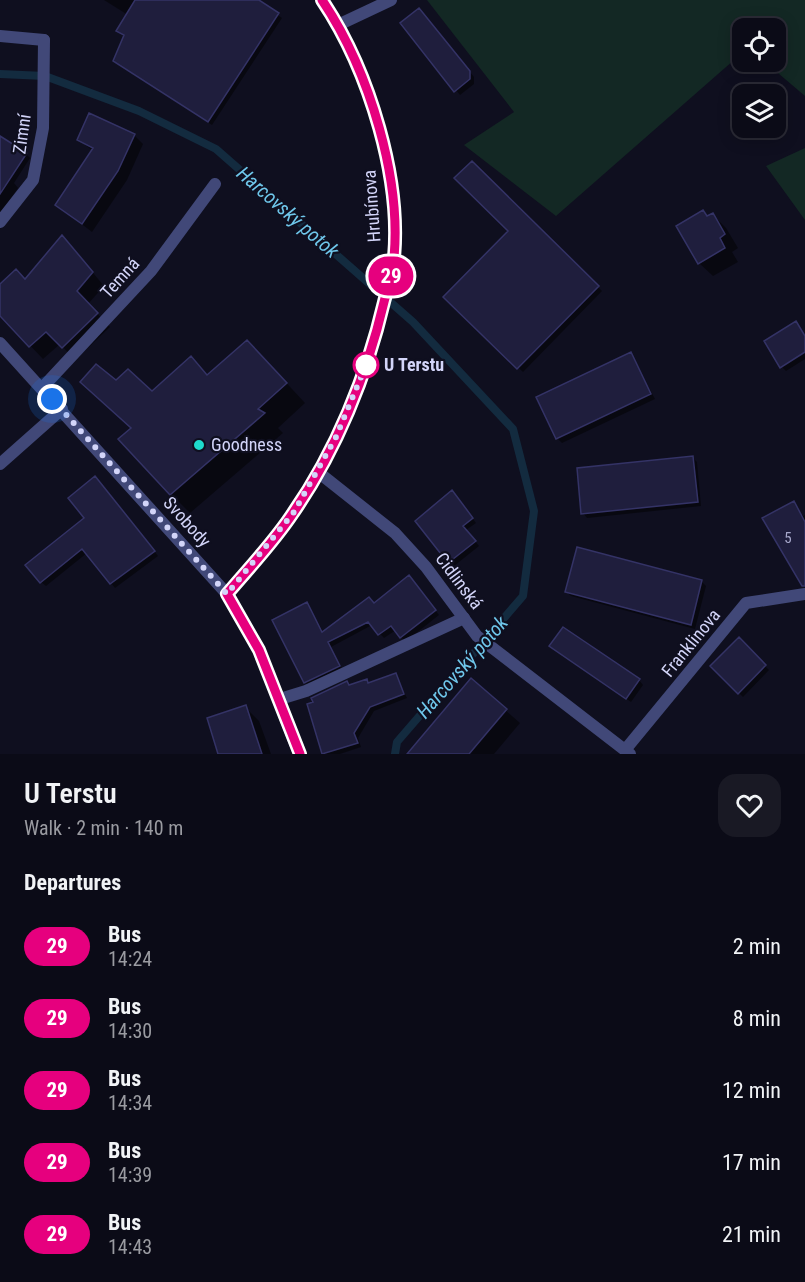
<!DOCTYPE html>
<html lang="en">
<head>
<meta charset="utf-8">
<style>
	body { margin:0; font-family:"Roboto Condensed",sans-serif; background:#191924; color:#f1f3f6; height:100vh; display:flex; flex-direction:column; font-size:22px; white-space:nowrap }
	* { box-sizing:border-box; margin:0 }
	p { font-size:20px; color:#9a9ba1 }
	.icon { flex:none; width:33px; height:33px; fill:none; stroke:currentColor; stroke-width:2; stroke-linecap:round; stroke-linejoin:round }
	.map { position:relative; height:754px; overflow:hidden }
	.details { display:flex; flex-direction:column; background:#0b0b17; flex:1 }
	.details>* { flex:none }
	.badge { padding:0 12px; border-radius:20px; font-size:21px; line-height:39px }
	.controls { position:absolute; left:732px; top:18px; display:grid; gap:12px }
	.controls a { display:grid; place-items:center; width:54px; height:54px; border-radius:12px; background:#0b0b17; box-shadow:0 3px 15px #0003,0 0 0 2px #2b2b36; font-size:30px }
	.you { position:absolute; width:30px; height:30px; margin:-15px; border:4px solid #fff; border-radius:50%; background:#1a73e8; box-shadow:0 0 0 9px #1a73e833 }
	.map>.badge { position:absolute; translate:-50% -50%; box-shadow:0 0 0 3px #fff }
	h2 { padding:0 24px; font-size:22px; line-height:54px }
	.round { display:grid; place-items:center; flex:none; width:63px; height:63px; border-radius:18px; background:#191924 }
	.summary { display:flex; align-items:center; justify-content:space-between; height:102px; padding:0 24px }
	h1 { font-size:28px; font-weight:600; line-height:45px }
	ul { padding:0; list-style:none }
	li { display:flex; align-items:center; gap:18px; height:72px; padding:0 24px }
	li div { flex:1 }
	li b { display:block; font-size:22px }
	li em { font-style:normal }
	li .badge { min-width:66px; font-weight:700; text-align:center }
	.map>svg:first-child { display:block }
	.green { fill:#132824 }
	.shadow { fill:#0007 }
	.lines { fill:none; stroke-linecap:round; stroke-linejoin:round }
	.stream { stroke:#132b3f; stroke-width:8 }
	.building { fill:#1f1e3d; stroke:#343366; stroke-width:1.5 }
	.service { stroke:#414878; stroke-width:12 }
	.minor { stroke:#414878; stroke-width:12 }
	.line-casing { stroke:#fff; stroke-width:14 }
	.line { stroke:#e6007e; stroke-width:9 }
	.walk { stroke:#d3d5f9; stroke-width:6; stroke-dasharray:0 10.8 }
	.stop-dot { fill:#fff; stroke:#e6007e; stroke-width:3 }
	.poi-dot { fill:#1edacd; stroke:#0f0f1f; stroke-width:2 }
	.labels { text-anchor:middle; stroke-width:4.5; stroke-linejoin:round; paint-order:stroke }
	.number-label { font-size:15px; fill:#a6a7ca }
	.street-label { font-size:18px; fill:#d3d5f9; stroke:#0f0f1f }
	.stop-label { font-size:18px; font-weight:bold; fill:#d3d5f9; stroke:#0f0f1f; text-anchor:start }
	.poi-label { font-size:18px; fill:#d3d5f9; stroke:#0f0f1f; text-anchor:start }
	.water-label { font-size:20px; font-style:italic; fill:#6fc7eb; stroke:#0f0f1f }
</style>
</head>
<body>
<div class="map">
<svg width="805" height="754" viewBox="0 0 805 754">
	<rect width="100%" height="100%" fill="#0f0f1f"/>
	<path class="green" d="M 427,0 L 805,0 L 805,96 L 765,62 L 776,62 L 776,28 L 742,28 L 742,53 L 556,216 L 464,145 L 514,112 Z
		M 805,148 L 805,220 L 766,166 Z"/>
	<path class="shadow" d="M 104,0 L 256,0 L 282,18 L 212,125 L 119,65 L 125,37 L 118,30 L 128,15 Z
		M 423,14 L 474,77 L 474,84 L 460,95 L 402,23 Z
		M 134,135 L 143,144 L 127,180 L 92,232 L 57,205 L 93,151 L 79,140 Z
		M 0,148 L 26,154 L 30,158 L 14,183 L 18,188 L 0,214 Z
		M 472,163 L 602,291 L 523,372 L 446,297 L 510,231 Z
		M 713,215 L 726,228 L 738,248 L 732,252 L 738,262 L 713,276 L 699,263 L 708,217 Z
		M 63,237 L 104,286 L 88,304 L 110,327 L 75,360 L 60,344 L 43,359 L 0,314 L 0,286 L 26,281 Z
		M 796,323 L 805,335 L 805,359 L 786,371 L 782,367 Z
		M 631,354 L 655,399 L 562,443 L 557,438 Z
		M 191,358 L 209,376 L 266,361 L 305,403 L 278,428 L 283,433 L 190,513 L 171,494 L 132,429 L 116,382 L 152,393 Z
		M 692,457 L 697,462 L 701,506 L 587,518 L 583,513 Z
		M 99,482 L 158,556 L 115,588 L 87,553 L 46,586 L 41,582 L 86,518 Z
		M 456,496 L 476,523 L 466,530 L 479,546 L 454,566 L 449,562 Z
		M 794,503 L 803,516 L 805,515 L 805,571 Z
		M 578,549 L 702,582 L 706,586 L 695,629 L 571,596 L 567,592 Z
		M 413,582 L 439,615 L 405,642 L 396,630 L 384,638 L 372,625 L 331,647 L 343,671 L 309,686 L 305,682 L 307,604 L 324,633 Z
		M 739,640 L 769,670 L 743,697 L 712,666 Z
		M 555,650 L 639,680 L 643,685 L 631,702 Z
		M 395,675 L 407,698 L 374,711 L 358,738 L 361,747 L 340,754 L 324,754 L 309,705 L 350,686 L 366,681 L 369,684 Z
		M 471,680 L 520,723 L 494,754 L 414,754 Z
		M 245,707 L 259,721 L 271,754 L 221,754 Z"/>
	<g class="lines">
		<path class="stream" d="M 0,74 L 45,76 L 139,111 L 216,149 L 413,322 L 513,429 L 534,511 L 523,596 L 397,742 L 395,754"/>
	</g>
	<path class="building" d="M 135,0 L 259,0 L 279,13 L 208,122 L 113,61 L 124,35 L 116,31 Z
		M 419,8 L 470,71 L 470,79 L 454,92 L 400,23 Z
		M 89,113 L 135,134 L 118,171 L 82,224 L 55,205 L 93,148 L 77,140 Z
		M 0,136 L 27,153 L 0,194 Z
		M 472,161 L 599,286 L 517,369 L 443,297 L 508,231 L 454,178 Z
		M 703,210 L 707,216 L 713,213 L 725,234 L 720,238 L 725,248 L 698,264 L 676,226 Z
		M 62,235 L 93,272 L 77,291 L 98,313 L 62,348 L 46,332 L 29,347 L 0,316 L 0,284 L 16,269 L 25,279 Z
		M 796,321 L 805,336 L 805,352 L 780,368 L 764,341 Z
		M 247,340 L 287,383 L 258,409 L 265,413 L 170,495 L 118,439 L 131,428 L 80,382 L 96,364 L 116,380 L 128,369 L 152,391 L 191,356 L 207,375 Z
		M 631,352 L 651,394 L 556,439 L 536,397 Z
		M 693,456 L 698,502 L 581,514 L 577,468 Z
		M 95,476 L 155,551 L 110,584 L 82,549 L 40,583 L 25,565 L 84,518 L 68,498 Z
		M 452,490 L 473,518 L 463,526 L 476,541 L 448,563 L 415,521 Z
		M 794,501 L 805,522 L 805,586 L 802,586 L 762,518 Z
		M 577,547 L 702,580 L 691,625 L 565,592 Z
		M 409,575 L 436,610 L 400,638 L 391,626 L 378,635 L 368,622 L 328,642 L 340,666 L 304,683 L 272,620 L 307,602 L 322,632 L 369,597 L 374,603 Z
		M 563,627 L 640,679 L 626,699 L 549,646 Z
		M 739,637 L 766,665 L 738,694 L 710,666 Z
		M 396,673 L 404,694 L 370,707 L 354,733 L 358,743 L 322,754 L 307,704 L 313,702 L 311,698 L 347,681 L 349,685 L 367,679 L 368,683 Z
		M 471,678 L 507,709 L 469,754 L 407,754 Z
		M 246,705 L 262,754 L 218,754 L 207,718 Z"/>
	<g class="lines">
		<path class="service" d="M 338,25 L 391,0
			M 0,36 L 44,40
			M 42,388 L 151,271 L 215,184
			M 280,699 L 306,691 L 464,618"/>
		<path class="minor" d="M 0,222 L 33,180 L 43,128 L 44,40
			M 0,343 L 227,594 L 259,650 L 299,754
			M 0,464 L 62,409
			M 318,472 L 395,533 L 426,567 L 477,636 L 630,754
			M 227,594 C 249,568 274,542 293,513 C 336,451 367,375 384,302 C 387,290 392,278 393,267 C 404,182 369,70 322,0
			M 625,750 L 746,603 L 805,594"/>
	</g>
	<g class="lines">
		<g class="line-casing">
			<path id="line" d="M 300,754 L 259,650 L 227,594 C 249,568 274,542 293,513 C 336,451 367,375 384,302 C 387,290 392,279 393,267 C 404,182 369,70 322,0"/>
		</g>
		<use href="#line" class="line"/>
		<path class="walk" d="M 52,399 L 227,594 L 294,512 L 336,437 L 366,365"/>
	</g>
	<circle class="stop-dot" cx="366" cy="365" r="12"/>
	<circle class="poi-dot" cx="199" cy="445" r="6"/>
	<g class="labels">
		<g class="number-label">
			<text x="788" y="543">5</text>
		</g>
		<g class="street-label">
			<text transform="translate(22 134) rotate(-82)" y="6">Zimní</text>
			<text transform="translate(372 206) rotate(-94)" y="6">Hrubínova</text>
			<text transform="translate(120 278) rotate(-48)" y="6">Temná</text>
			<text transform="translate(187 522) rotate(48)" y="6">Svobody</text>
			<text transform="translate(459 581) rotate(53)" y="6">Cidlinská</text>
			<text transform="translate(691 643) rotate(-51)" y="6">Franklinova</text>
		</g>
		<g class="stop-label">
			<text x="384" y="371">U Terstu</text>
		</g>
		<g class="poi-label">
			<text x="211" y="451">Goodness</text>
		</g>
		<g class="water-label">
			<text transform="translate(288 212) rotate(41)" y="7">Harcovský potok</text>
			<text transform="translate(462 667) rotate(-49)" y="7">Harcovský potok</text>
		</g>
	</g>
</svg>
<div class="controls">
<a><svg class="icon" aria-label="locate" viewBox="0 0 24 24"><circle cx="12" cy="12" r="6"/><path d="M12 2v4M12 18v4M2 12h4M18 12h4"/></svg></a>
<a><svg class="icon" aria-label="layers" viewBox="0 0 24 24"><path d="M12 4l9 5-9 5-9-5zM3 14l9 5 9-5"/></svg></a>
</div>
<div class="you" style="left:52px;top:399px"></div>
<b class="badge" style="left:391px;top:276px;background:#e6007e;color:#fff">29</b>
</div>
<section class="details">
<div class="summary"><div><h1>U Terstu</h1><p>Walk · 2 min · 140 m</p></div><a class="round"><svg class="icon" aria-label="heart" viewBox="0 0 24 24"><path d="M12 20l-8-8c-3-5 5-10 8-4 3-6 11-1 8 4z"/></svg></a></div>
<h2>Departures</h2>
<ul>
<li><span class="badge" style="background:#e6007e;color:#fff">29</span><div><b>Bus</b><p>14:24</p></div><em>2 min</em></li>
<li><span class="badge" style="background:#e6007e;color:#fff">29</span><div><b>Bus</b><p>14:30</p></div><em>8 min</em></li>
<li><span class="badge" style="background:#e6007e;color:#fff">29</span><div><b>Bus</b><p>14:34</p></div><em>12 min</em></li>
<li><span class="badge" style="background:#e6007e;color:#fff">29</span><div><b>Bus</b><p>14:39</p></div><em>17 min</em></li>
<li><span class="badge" style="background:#e6007e;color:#fff">29</span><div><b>Bus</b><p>14:43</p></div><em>21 min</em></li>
</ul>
</section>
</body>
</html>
